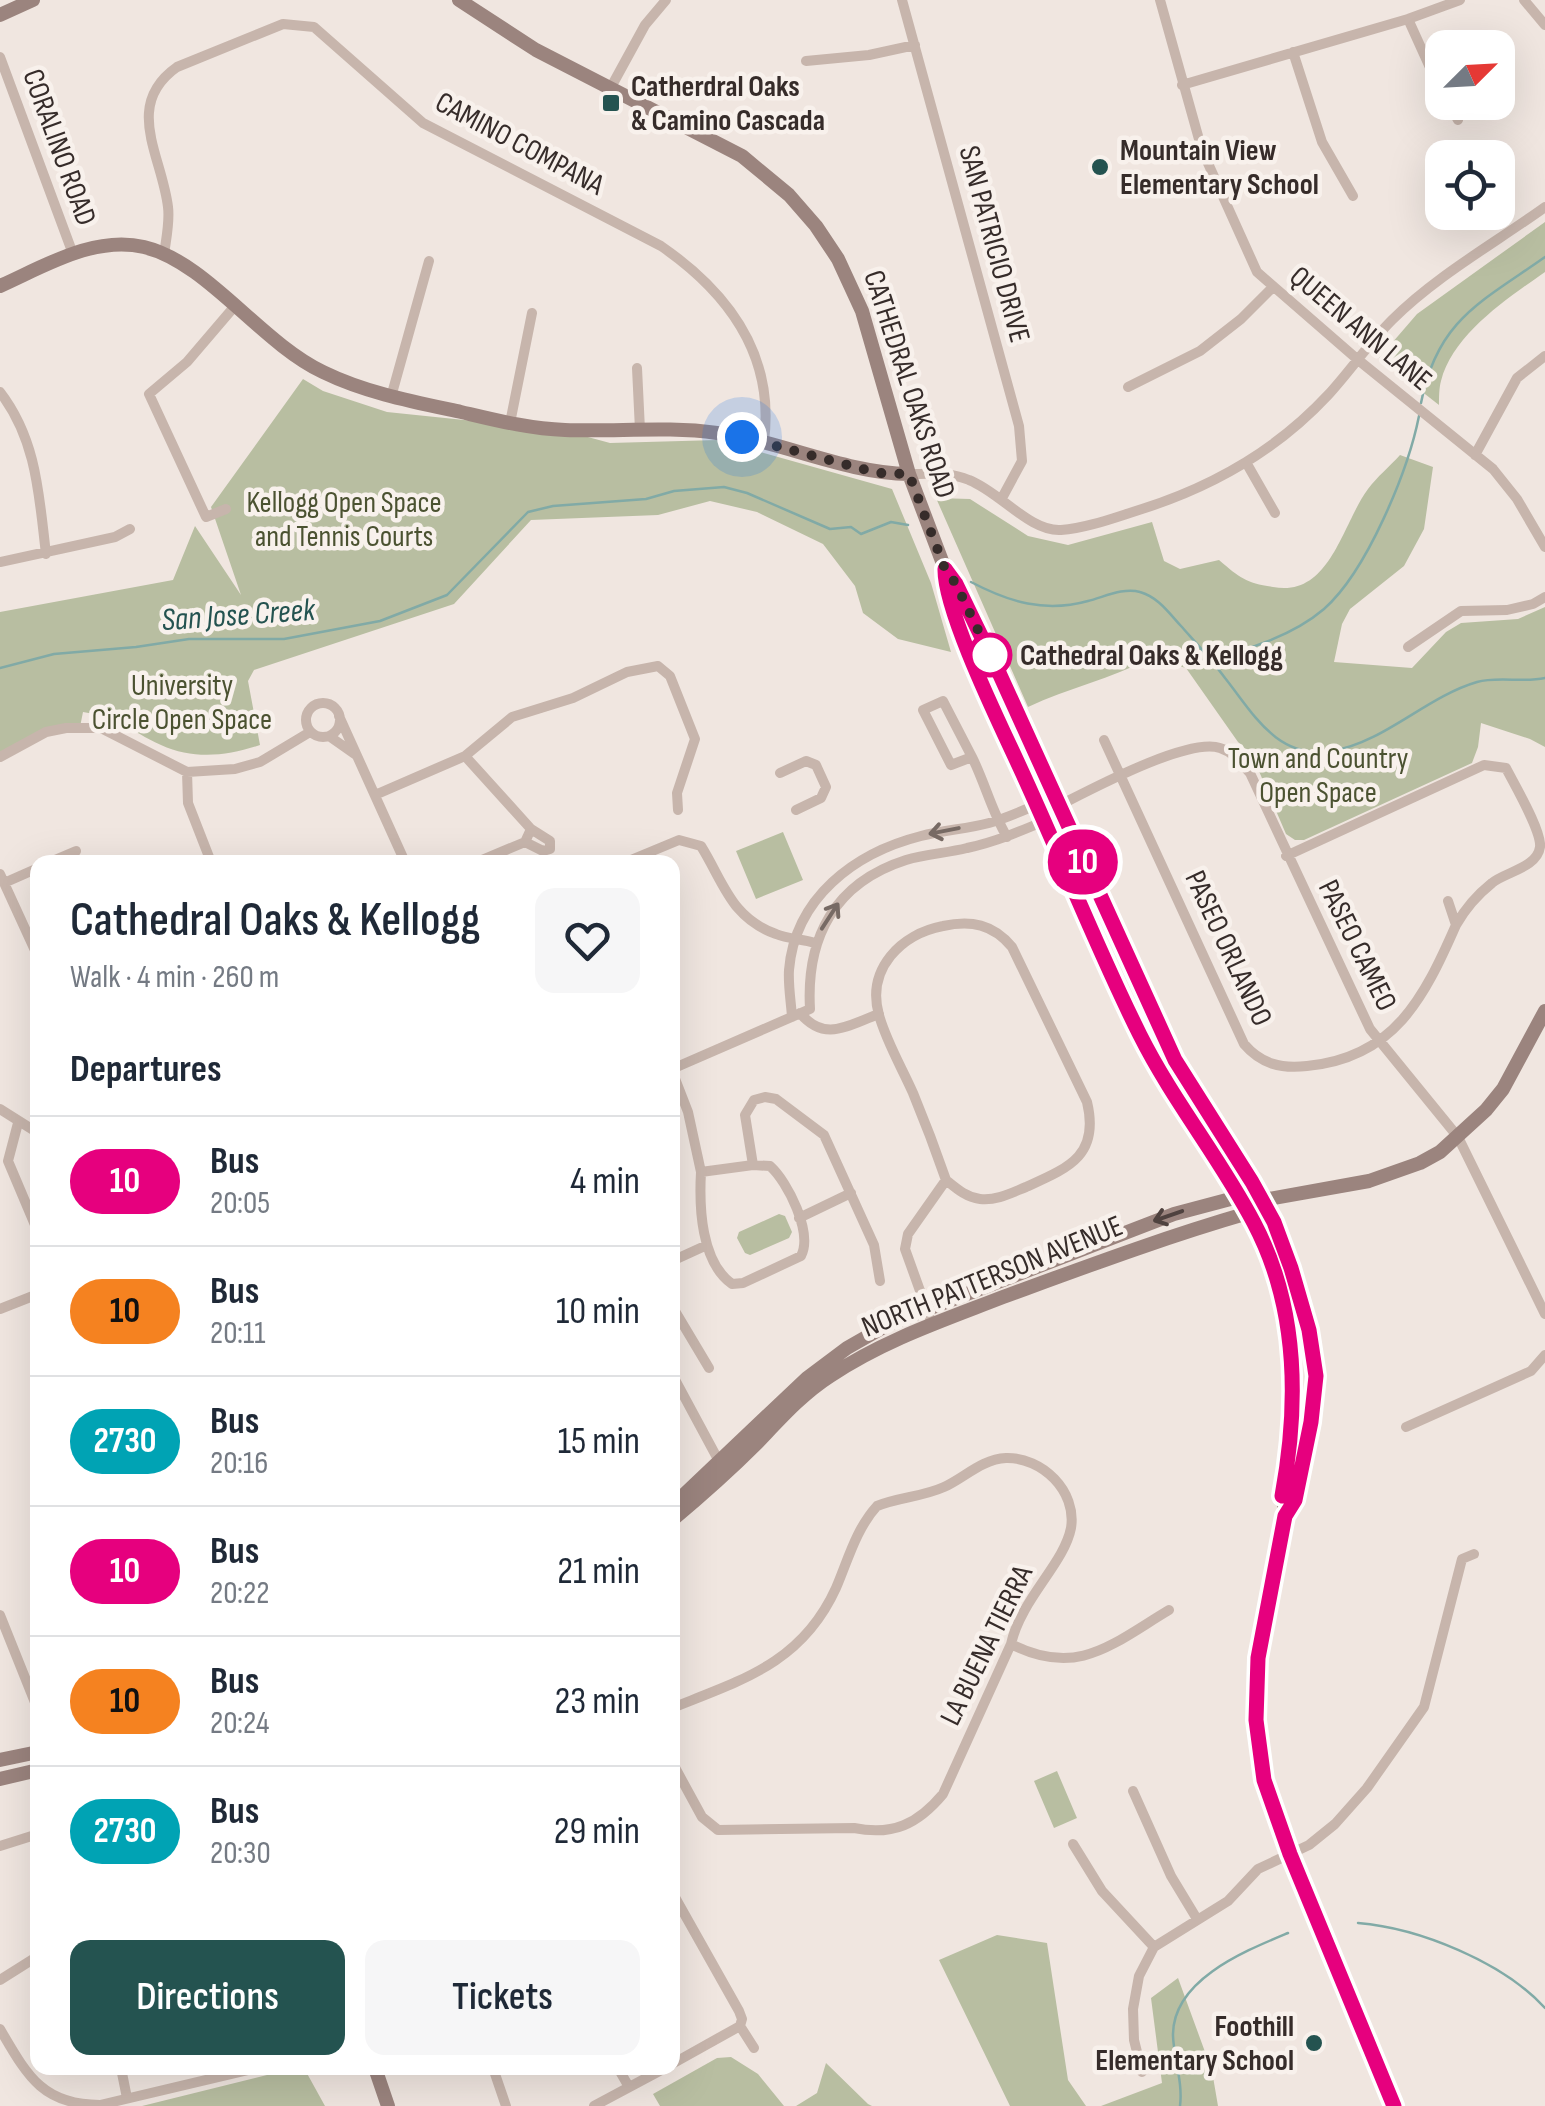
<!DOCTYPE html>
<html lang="en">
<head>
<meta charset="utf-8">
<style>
	body { margin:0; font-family:"Sofia Sans Condensed",sans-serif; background:#f6f6f7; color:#1f2937; height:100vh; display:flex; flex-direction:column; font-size:38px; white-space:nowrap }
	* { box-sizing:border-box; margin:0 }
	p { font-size:32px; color:#747a83 }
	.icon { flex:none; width:55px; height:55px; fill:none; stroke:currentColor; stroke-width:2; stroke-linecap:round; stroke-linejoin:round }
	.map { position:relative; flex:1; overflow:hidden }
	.side { position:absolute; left:30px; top:855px; width:650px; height:1220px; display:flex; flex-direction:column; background:#fff; border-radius:20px; box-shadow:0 10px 40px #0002 }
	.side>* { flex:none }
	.badge { padding:0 20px; border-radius:32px; font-size:35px; line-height:65px }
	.needle { width:65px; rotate:66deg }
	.buttons { position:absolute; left:1425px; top:30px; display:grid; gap:20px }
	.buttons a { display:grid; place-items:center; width:90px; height:90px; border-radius:20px; background:#fff; box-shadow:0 10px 40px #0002; font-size:50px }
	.you { position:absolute; width:50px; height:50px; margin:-25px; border:8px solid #fff; border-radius:50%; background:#1a73e8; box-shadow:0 0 0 15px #1a73e833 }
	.map>.badge { position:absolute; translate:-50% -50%; box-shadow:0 0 0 5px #fff }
	h2 { padding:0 40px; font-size:38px; line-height:90px }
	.round { display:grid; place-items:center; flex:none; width:105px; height:105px; border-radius:20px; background:#f6f6f7 }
	.head { display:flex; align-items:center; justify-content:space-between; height:170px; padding:0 40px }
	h1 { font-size:48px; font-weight:600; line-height:75px }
	.primary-button { display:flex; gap:20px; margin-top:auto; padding:20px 40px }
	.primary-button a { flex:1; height:115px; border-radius:20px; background:#245350; color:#fff; font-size:40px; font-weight:600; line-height:115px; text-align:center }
	.primary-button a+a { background:#f6f6f7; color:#1f2937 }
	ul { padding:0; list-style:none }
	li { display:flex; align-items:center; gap:30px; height:130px; padding:0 40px; border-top:2px solid #e0e1e3 }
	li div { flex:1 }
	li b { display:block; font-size:38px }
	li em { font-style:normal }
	li .badge { min-width:110px; font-weight:700; text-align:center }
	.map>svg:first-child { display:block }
	.green { fill:#b8bea1 }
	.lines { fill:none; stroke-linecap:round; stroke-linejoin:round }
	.stream { stroke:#81aaa6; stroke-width:2.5 }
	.street { stroke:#c7b5ac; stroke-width:10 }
	.secondary { stroke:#9b847e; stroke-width:14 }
	.oneway { stroke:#776a64 }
	.oneway2 { stroke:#4f423f }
	.line-casing { stroke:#fff; stroke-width:22 }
	.line { stroke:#e6007e; stroke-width:15 }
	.walk { stroke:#362c2a; stroke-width:10; stroke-dasharray:0 18 }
	.poi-dot { fill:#245350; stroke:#f8f1ec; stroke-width:4 }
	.stop-dot { fill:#fff; stroke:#e6007e; stroke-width:5 }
	.labels { text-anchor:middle; stroke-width:9; stroke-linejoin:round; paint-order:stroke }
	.poi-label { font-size:30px; font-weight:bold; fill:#362c2a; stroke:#f8f1ec; text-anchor:start }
	.street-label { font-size:30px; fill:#362c2a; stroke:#f8f1ec }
	.park-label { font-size:30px; fill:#4b5231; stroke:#f8f1ec }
	.stop-label { font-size:30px; font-weight:bold; fill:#362c2a; stroke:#f8f1ec; text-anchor:start }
	.water-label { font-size:32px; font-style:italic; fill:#245350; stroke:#f8f1ec }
</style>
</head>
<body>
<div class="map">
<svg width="1545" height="2106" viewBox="0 0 1545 2106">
	<rect width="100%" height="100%" fill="#f0e6e0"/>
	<path class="green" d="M 1545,222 L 1545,272 C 1508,298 1453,334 1441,381 C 1439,388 1439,398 1439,405 L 1379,358 L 1417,314 Z
		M 303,379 L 323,391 L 387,412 L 562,430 L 610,443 L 718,440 L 892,489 L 931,583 L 951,652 L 898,639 L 863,613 L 855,586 L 823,544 L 757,512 L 710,501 L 658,515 L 531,520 L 454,604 L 254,670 L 248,681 L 260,745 C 227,756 194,760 161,745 C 128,730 122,718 83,712 L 80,727 L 66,728 L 0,757 L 0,612 L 173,580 L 195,526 L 241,595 L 211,507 Z
		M 1400,455 L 1433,467 L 1424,529 L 1404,566 L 1350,609 L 1342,624 L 1334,662 L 1412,668 L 1446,632 L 1461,623 L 1518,619 L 1545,607 L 1545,747 L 1530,739 L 1481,723 L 1478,747 L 1472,763 L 1304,840 L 1295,840 L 1286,834 L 1252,755 L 1238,742 L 1186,668 L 1151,658 C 1111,679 1068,688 1028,707 L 936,498 L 970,499 L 1028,536 L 1068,545 L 1152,522 L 1164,561 L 1180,569 L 1219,560 C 1240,578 1246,583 1273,587 C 1330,598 1342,524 1368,489 C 1377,477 1390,466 1400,455 Z
		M 783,832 L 803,880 L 756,899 L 736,851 Z
		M 779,1214 L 785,1216 L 792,1232 L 789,1238 L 750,1255 L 745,1253 L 737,1238 L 739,1232 Z
		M 1057,1771 L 1077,1818 L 1054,1828 L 1034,1781 Z
		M 997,1935 L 1047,1943 L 1068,2080 L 1086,2106 L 1010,2106 L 939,1960 Z
		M 1178,1978 L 1212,2071 L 1218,2106 L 1101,2106 L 1162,2083 L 1151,1998 Z
		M 731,2057 L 758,2074 L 784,2106 L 660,2106 L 653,2094 L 717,2058 Z
		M 826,2063 L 868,2104 L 872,2106 L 796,2106 L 817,2093 Z
		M 295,2068 L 304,2068 L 325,2106 L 142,2106 Z"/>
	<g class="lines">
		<path class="stream" d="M 1421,403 C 1437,320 1481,302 1545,257
			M 971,582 C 1009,602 1045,613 1088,601 C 1104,597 1124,587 1140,592 C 1158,597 1169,613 1181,626 C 1196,643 1211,659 1225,678 C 1253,713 1277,760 1332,751 C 1385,742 1426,697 1477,682 C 1498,676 1523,683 1545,678
			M 1210,656 C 1246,653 1296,633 1324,609 C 1367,571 1408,471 1419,416
			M 0,668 L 54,654 L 136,647 L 189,639 L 284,639 L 380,621 L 447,595 L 528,512 L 553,506 L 646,499 L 674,491 L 724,487 L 747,493 L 830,529 L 851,527 L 861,534 L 891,522 L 908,525
			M 1358,1923 C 1419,1928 1503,1962 1545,2008
			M 1180,2106 C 1183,2082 1174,2060 1173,2036 C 1172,1980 1245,1951 1288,1933"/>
		<path class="street" d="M 902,0 L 1019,426 L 1022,461 L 1002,498
			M 1160,0 L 1202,150 L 1257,272 L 1357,359 L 1493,469 L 1517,499 L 1545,547
			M 1524,0 L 1545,25
			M 1408,19 L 1442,94
			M 1293,52 L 1322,142 L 1353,196
			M 0,57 L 73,254
			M 806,61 L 869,55 L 915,45
			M 1182,85 L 1408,19 L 1460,0
			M 610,89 L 645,25 L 666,0
			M 1448,102 L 1458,120
			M 164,255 C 166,239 170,222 168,207 C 162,156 123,105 177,67 L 283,24 L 314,27 L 423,123 L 661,246 C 729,293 775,356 764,441
			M 637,368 L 640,430
			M 1128,387 L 1200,351 L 1241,319 L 1272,288
			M 0,392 C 37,440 39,496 46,554
			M 391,397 L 429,261
			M 510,423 L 532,313
			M 1475,455 L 1517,378 L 1545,356
			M 1247,464 L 1275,513
			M 909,474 C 929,474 950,472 969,480 C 1000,492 1030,532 1061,530 C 1088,528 1116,517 1142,509 C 1214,486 1276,451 1328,395 C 1350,371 1369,343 1392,320 C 1436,276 1495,243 1545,207
			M 226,509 L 206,517 L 149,394 L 187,362 L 234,307
			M 0,562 L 115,537 L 130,529
			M 1408,647 L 1461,611 L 1507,610 L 1533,604 L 1545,597
			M306 720a17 17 0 1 1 34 0a17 17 0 1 1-34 0Z
			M 339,716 L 405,862
			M 329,736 L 356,755
			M 1104,740 L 1244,1044 C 1261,1064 1281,1069 1307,1066 C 1394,1058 1424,998 1456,925 L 1448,901
			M 465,756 L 531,829 L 525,842 L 477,862
			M 0,757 L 46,732 L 66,728 L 101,728 L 187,772 L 235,769 L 260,762 L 310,732
			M 972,757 L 943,701 L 923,710 L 951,765 L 972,757 C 985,783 992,812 1007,837
			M 187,772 L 188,803 L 211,862
			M 780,773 L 806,761 L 816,765 L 826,787 L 821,798 L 796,810
			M 375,795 L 465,756 L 512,717 L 573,698 L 627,672 L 658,666 L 670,676 L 695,739 L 677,793 L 678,810
			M 1058,806 C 1090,790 1188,737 1220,748 C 1233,752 1241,763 1250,773 L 1370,1029 L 1458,1137 L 1545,1314
			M 525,842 L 543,851 L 550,849 L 550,841 L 531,829
			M 1286,856 L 1484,765 L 1506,768 C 1514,784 1542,831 1540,847 C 1537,868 1505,872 1492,883 C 1477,895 1465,909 1456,925
			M 50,862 L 76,851
			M 626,862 L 679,840 L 701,846 C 724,883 731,918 776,934 C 788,939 802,939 815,943
			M 0,874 L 38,957
			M 4,883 L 38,868
			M 800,1013 C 825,1043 848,1025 879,1014
			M 792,1017 C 791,1002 788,985 789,970 C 795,898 854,853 921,836 C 943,830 967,829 989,823 C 1011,817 1033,806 1054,797
			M 672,1069 L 810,1009 C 806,938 834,883 906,860 C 926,854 947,853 967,848 C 1000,841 1030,827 1061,814
			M 672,1071 L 688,1112 L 701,1172
			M 0,1109 L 38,1133
			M 18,1123 L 8,1161 L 38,1232
			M 753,1165 L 770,1166 C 788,1182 813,1233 801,1256 L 743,1283 L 732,1284 C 701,1262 699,1207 701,1172 Z
			M 753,1165 L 745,1115 L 754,1100 L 765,1097 L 776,1099 L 824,1135 L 874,1245 L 880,1281
			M 799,1218 L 851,1193
			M 672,1261 L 707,1245
			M 672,1306 L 709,1368
			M 0,1309 L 38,1294
			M 932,1324 L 905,1249 L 908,1234 L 946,1180 C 936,1151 925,1122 913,1093 C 902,1068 886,1041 879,1015 C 866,969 901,934 943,926 C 971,920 993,924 1012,947 L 1087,1102 C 1100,1156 1068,1168 1026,1187 C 1011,1193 996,1201 980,1199 C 966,1197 957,1189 946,1180
			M 672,1374 L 721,1465
			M 1406,1427 L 1531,1371 L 1545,1355
			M 0,1615 L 38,1710
			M 1011,1644 C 1078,1678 1112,1644 1169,1610
			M 672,1708 C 742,1680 802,1663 836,1588 C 848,1560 856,1529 877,1506 C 899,1497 922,1497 944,1487 C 964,1478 982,1459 1006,1458 C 1042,1457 1077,1491 1071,1528 C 1064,1564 1021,1599 1011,1644 L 943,1794 C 918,1824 893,1836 854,1828 L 718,1830 L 702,1817 L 672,1762
			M 1133,1791 L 1171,1876 L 1197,1919
			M 1073,1844 L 1102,1891 L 1154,1947
			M 0,1846 L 38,1834
			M 672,1892 L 739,2011 L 742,2019 L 740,2026 L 754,2048
			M 0,1980 L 38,1956
			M 0,2029 C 27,2075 42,2105 100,2105 L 256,2068
			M 672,2064 L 740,2026
			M 121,2068 L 127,2098
			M 493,2068 L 506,2106
			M 618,2068 L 629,2087
			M 1142,2072 L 1134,2040 L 1133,2009 L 1139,1976 L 1154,1947 L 1228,1901 L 1258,1869 L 1309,1845 L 1335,1824 L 1367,1788 L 1424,1707 L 1462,1559 L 1474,1554
			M 594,2106 L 665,2068"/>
		<path class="secondary" d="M 459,0 L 536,50 L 742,156 L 789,195 L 816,226 L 838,259 L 862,311 L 909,474 L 945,569 L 957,585 L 999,675 L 1175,1060 L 1252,1181 L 1274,1222 L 1291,1268 L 1309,1330 L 1316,1376 L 1311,1422 L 1295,1500 L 1285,1515
			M 0,15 L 33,0
			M 0,286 C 43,267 94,235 144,247 C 207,262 260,342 323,372 C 366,393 414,402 461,412 C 495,420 530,429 565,430 C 616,432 667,426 717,433 C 782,441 844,473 909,474
			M 945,570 L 944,586 L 1111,975 L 1166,1082 L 1255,1225 L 1274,1271 L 1283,1298 L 1293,1364 L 1293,1425 L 1283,1496 L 1285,1515 L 1258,1658 L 1257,1720 L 1264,1781 L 1290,1854 L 1394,2106
			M 672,1506 L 807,1378 L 847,1348 L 889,1324 L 1174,1214 L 1238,1197 L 1263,1200 L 1369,1181 L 1420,1163 L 1440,1152 L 1486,1110 L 1503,1089 L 1545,1011
			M 672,1520 C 702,1495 730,1470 757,1443 C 780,1419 802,1394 830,1376 C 884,1340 944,1320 1003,1297 C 1085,1267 1165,1237 1248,1213 L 1255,1208
			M 0,1760 L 38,1752
			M 0,1779 L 38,1770
			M 375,2068 L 388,2106"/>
	</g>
	<defs><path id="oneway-shaft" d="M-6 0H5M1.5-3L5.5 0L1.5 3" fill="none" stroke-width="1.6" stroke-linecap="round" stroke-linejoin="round" transform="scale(2.5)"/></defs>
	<g class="oneway">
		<use href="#oneway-shaft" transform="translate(944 831) rotate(169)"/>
		<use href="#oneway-shaft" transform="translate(830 916) rotate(-57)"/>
	</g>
	<use class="oneway2" href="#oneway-shaft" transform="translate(1168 1216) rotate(161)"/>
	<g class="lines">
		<g class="line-casing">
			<path id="line" d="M 1282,1496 C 1299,1404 1299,1308 1254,1223 C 1220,1158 1173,1101 1140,1035 C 1095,945 1059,851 1016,759 C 997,718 944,609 945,569 L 956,584 L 1000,675 L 1175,1060 L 1252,1182 L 1274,1222 L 1291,1268 L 1309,1330 L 1316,1376 L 1311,1422 L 1295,1500 L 1285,1516 L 1258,1658 L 1256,1720 L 1264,1780 L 1290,1854 L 1394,2106"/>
		</g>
		<use href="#line" class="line"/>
		<path class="walk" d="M 742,437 L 878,473 L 909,474 L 945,569 L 956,584 L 990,655"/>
	</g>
	<g class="poi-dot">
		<rect x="601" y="93" width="20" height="20" rx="5"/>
		<circle cx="1100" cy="167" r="10"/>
		<circle cx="1314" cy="2043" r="10"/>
	</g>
	<circle class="stop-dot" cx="990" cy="655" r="20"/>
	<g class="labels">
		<g class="poi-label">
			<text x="631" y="96">Catherdral Oaks<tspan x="631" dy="34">&amp; Camino Cascada</tspan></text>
			<text x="1120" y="160">Mountain View<tspan x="1120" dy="34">Elementary School</tspan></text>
			<text x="1294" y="2036" text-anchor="end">Foothill<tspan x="1294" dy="34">Elementary School</tspan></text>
		</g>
		<g class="street-label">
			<text transform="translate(520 143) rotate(28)" y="10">CAMINO COMPANA</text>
			<text transform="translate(60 147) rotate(70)" y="10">CORALINO ROAD</text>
			<text transform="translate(995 244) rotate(75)" y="10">SAN PATRICIO DRIVE</text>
			<text transform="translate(1361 328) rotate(40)" y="10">QUEEN ANN LANE</text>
			<text transform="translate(910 384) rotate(72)" y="10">CATHEDRAL OAKS ROAD</text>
			<text transform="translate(1358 945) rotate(64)" y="10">PASEO CAMEO</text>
			<text transform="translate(1229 948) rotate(65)" y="10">PASEO ORLANDO</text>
			<text transform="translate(992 1276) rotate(-22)" y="10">NORTH PATTERSON AVENUE</text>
			<text transform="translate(986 1645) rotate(-64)" y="10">LA BUENA TIERRA</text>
		</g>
		<g class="park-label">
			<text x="344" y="512">Kellogg Open Space<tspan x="344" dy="34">and Tennis Courts</tspan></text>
			<text x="182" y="695">University<tspan x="182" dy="34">Circle Open Space</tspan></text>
			<text x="1318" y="768">Town and Country<tspan x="1318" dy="34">Open Space</tspan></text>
		</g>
		<g class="stop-label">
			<text x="1020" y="665">Cathedral Oaks &amp; Kellogg</text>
		</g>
		<g class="water-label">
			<text transform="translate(238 614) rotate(-4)" y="11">San Jose Creek</text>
		</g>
	</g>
</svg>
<div class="buttons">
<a><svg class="needle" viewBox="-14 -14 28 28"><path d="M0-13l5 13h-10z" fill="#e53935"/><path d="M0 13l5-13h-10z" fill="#747a83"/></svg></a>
<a><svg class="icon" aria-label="locate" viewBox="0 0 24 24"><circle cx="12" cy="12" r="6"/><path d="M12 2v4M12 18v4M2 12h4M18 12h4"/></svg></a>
</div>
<div class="you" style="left:742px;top:437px"></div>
<b class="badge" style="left:1083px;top:862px;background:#e6007e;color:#fff">10</b>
<section class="side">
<div class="head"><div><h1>Cathedral Oaks &amp; Kellogg</h1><p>Walk · 4 min · 260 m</p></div><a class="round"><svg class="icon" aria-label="heart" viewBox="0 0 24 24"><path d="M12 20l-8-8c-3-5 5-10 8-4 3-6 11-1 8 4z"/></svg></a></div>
<h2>Departures</h2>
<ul>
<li><span class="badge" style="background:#e6007e;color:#fff">10</span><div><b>Bus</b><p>20:05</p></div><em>4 min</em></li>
<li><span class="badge" style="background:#f58220;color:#111">10</span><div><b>Bus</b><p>20:11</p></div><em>10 min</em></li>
<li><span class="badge" style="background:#00a3b4;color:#fff">2730</span><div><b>Bus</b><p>20:16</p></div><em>15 min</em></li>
<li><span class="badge" style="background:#e6007e;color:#fff">10</span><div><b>Bus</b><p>20:22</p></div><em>21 min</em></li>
<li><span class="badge" style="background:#f58220;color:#111">10</span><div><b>Bus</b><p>20:24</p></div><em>23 min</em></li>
<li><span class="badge" style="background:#00a3b4;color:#fff">2730</span><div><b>Bus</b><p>20:30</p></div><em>29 min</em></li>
</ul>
<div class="primary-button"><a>Directions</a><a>Tickets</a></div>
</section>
</div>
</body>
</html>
